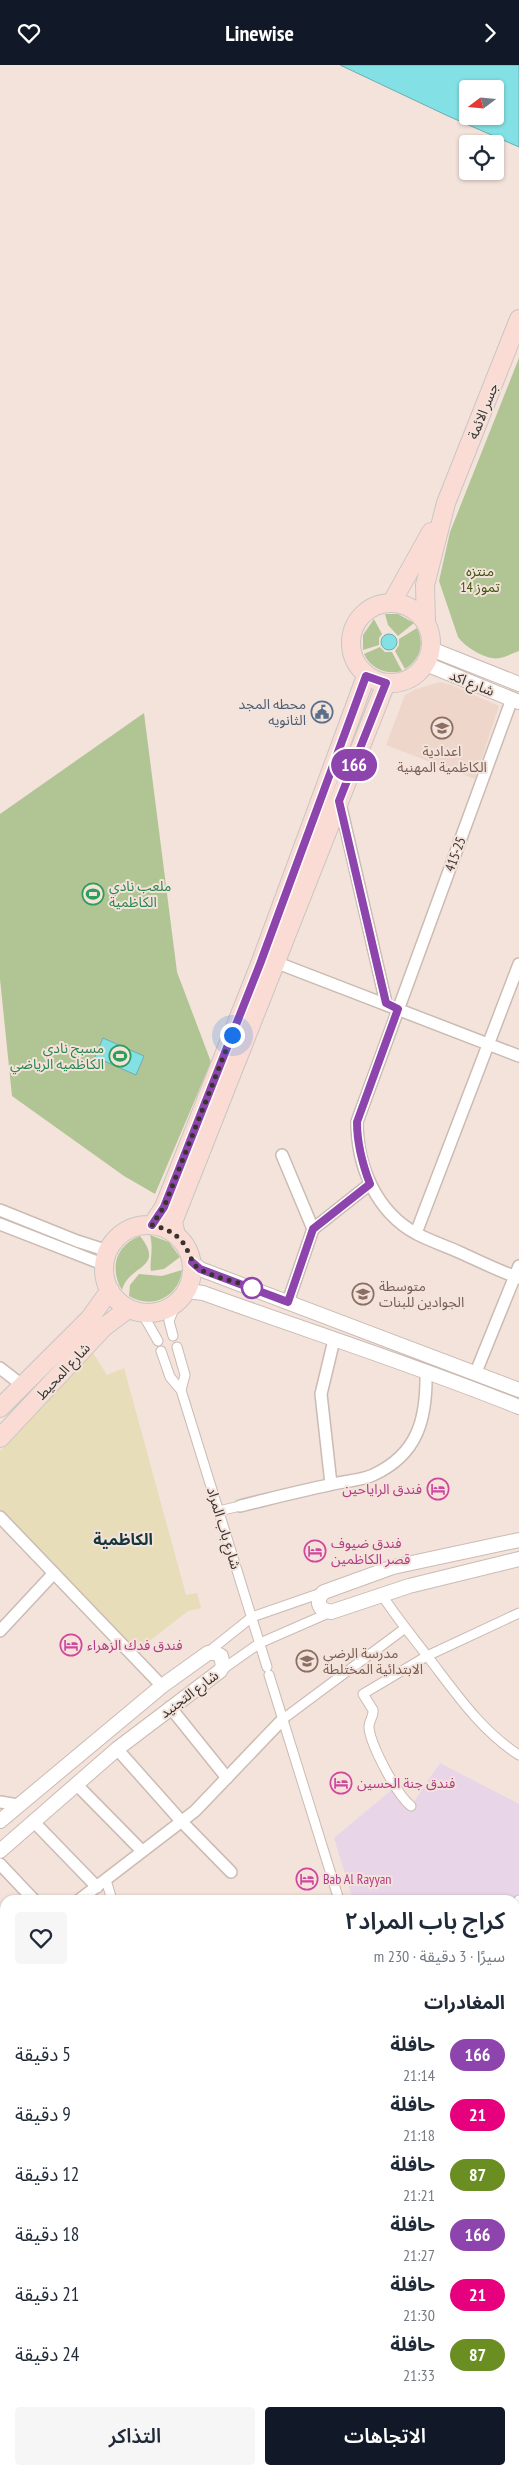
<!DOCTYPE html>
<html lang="ar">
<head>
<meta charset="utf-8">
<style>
	body { margin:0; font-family:"PT Sans Narrow","Noto Sans Arabic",sans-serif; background:#f6f6f7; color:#1f2937; direction:rtl; height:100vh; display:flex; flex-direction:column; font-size:19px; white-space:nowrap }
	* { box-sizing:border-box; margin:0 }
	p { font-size:16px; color:#747a83 }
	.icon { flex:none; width:28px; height:28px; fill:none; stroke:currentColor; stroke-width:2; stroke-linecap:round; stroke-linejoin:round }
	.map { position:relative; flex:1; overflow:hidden; direction:ltr }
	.drawer { position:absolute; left:0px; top:1830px; width:520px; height:580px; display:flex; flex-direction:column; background:#fff; border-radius:15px 15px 0 0; box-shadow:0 1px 4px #0004; direction:rtl }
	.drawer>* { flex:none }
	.badge { padding:0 10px; border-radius:16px; font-size:18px; line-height:32px }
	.needle { width:32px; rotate:254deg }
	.tools { position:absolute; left:459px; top:15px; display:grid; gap:10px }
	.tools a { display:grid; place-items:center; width:45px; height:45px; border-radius:5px; background:#fff; box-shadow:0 1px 4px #0004; font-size:25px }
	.you { position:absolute; width:25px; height:25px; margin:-12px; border:4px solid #fff; border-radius:50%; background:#1a73e8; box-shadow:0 0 0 8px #1a73e833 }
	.map>.badge { position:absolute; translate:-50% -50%; box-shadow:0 0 0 2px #fff }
	h2 { padding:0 15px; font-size:19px; line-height:45px }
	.round { display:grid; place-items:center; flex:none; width:52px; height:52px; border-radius:5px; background:#f6f6f7 }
	.overview { display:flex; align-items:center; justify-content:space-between; height:85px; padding:0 15px }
	h1 { font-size:24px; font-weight:600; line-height:38px }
	.cta { display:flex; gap:10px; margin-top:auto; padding:10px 15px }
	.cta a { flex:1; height:58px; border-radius:5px; background:#111827; color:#fff; font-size:20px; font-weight:600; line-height:58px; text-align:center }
	.cta a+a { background:#f6f6f7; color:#1f2937 }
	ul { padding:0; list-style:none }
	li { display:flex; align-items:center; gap:15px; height:60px; padding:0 15px }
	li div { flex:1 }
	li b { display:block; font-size:19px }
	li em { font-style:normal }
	li .badge { min-width:55px; font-weight:700; text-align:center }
	header { display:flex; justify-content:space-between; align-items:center; height:65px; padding:0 15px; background:#111827; color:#fff; font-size:22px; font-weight:600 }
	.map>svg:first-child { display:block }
	.commercial { fill:#e8d6e8 }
	.built { fill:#eed6ca }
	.green { fill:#b1c594 }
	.sand { fill:#e7ddb8 }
	.water { fill:#83e1e5; stroke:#6dadaf; fill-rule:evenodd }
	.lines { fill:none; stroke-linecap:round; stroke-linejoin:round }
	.pedestrian-casing { stroke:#cbbbb3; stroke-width:11 }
	.minor-casing { stroke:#cbbbb3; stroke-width:14 }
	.tertiary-casing { stroke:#cbbbb3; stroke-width:16 }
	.primary-casing { stroke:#c8c6c5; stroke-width:20 }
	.pedestrian { stroke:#fff; stroke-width:9 }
	.minor { stroke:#fff; stroke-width:11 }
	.tertiary { stroke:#fff; stroke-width:14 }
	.primary { stroke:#fadcd4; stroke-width:18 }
	.line-casing { stroke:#fff; stroke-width:11 }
	.line { stroke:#8e44ad; stroke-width:8 }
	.walk { stroke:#393330; stroke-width:5; stroke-dasharray:0 9 }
	.stop-dot { fill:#fff; stroke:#8e44ad; stroke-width:2.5 }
	.labels { text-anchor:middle; stroke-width:4; stroke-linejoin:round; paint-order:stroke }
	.street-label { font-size:14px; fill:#393330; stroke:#f3e3db }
	.park-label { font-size:14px; fill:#3f540f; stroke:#f3e3db }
	.service-label { font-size:14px; fill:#4e5e75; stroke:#f3e3db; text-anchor:end }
	.education-label { font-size:14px; fill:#785e54; stroke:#f3e3db; text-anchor:start }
	.leisure-label { font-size:14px; fill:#27864d; stroke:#f3e3db; text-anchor:start }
	.hotel-label { font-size:14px; fill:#b23c85; stroke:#f3e3db; text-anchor:start }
	.quarter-label { font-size:16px; font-weight:bold; fill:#14363a; stroke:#f3e3db }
</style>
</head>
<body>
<header><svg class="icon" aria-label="forward" viewBox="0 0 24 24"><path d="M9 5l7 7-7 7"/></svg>Linewise<svg class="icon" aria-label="heart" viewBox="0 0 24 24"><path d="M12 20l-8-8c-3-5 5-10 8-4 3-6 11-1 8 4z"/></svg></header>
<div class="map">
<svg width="519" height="2410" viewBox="0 0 519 2410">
	<rect width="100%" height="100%" fill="#f3e3db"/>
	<path class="commercial" d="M 440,1698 L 519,1739 L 519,1834 L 353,1835 L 334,1773 L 395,1722 L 411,1741 Z
		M 515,2101 L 519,2103 L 519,2170 L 515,2169 Z"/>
	<path class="built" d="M 440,617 L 452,620 L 499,641 L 475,714 L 386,680 L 405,630 L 416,624 Z"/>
	<path class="green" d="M 519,293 L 519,586 C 513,588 506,592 500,593 C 487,596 465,582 458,572 L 439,516 L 450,467 Z
		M 385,549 L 398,549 L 414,558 L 398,571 L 388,560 Z
		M 374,554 L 382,569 L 379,573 L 379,580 L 363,585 L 363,570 Z
		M 417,563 C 425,579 420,595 405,604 L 395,586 L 399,580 L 399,574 Z
		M 380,582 L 385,587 L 392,587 L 402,606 C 386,610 371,604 364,589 Z
		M 144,648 L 177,907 L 211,997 L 155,1129 L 124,1111 L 12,1031 L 0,914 L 0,749 Z
		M 150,1170 L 169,1177 L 180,1192 L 164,1204 L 151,1206 C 149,1198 154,1184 150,1170 Z
		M 140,1171 C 166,1204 129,1199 122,1225 C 109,1203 116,1180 140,1171 Z
		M 182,1205 C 179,1232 152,1245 129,1231 L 130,1220 L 139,1209 L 162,1211 Z"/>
	<path class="sand" d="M 93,1288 L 107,1310 L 124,1303 L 186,1530 L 197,1528 L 201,1543 L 188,1546 L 135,1587 L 0,1444 L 0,1386 Z"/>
	<path class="water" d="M 340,0 L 519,0 L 519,82 L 448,51 ZM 468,24 L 495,24 L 495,51 L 468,51 Z
		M381 577a8 8 0 1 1 16 0a8 8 0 1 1-16 0Z
		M 103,973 L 144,991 L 136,1010 L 95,992 Z"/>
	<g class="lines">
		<g class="pedestrian-casing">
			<path id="pedestrian" d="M 142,1248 L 158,1276
				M 173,1271 L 169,1256 L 175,1241
				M 177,1282 L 185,1310 L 181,1325
				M 161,1286 L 170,1312 L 181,1325 L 267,1602
				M 219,1446 L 240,1441
				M 382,1530 C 396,1552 412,1571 428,1592 C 455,1627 481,1666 519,1690
				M 207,1588 L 252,1552 L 324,1527
				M 220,1606 L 260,1578 L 331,1547
				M 269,1610 L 339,1835
				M 283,1654 L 404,1564
				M 411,1741 C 397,1730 371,1681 369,1663 C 368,1656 374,1652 373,1645 L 363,1629 L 427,1591 L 519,1548
				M 106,1815 L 112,1835
				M 515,1839 L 519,1835
				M 515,1892 L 519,1894
				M 515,1984 L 519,1979
				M 515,2169 L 519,2170"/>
		</g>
		<g class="minor-casing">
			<path id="minor" d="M 512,634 L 357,1057 C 357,1101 376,1147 417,1169 C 431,1176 445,1181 459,1187 C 479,1196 499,1206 519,1213
				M 340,738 L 386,938
				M 275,897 L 519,991
				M 282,1090 L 313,1164
				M 0,1145 L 77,1176 L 108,1186
				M 0,1159 L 105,1200
				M 416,1168 L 519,899
				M 288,1237 L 313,1164 L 370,1119
				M 0,1303 L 22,1320
				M 476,1307 L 519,1201
				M 331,1419 L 321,1329 L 334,1275
				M 240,1441 C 269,1434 299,1426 329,1420 C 343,1416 360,1416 373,1410 C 419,1389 427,1352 426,1306
				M 0,1452 L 162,1621
				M 0,1566 L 54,1508
				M 170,1642 L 227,1713
				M 117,1684 L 182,1757 L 231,1807
				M 76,1719 L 142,1786
				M 0,1737 L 18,1740
				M 33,1756 L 97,1822
				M 0,1799 L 34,1835
				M 79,1835 L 195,1746 L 283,1654
				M 0,1879 L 5,1885
				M 0,2325 L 5,2322
				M 0,2378 L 5,2379
				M 51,2405 L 58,2410"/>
		</g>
		<g class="tertiary-casing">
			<path id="tertiary" d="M 431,584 L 519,619
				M 426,599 L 519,637
				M 192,1197 L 200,1204 L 519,1325
				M 187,1226 L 203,1228 C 308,1266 415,1300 519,1342
				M 519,1475 L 393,1502 L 324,1527 C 318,1532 317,1538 322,1544 L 331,1547 L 409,1521 L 519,1494
				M 0,1756 L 162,1621 L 208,1588 L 215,1588 L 221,1591 L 223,1601 L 220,1606 L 117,1684 L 0,1786"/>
		</g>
		<g class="primary-casing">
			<path id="primary" d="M 392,537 L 431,467
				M351 578a40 40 0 1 1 80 0a40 40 0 1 1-80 0Z
				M 426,556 L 425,520 L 446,438 L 519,254
				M 152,1160 L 164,1142 L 260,899 L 366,611
				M104 1204a44 44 0 1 1 88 0a44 44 0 1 1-88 0Z
				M 176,1170 L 173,1157 L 386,618
				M 0,1343 L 90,1253 L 110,1225
				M 0,1373 L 104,1262 L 128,1244"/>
		</g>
		<use href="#pedestrian" class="pedestrian"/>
		<use href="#minor" class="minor"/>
		<use href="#tertiary" class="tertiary"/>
		<use href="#primary" class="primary"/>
	</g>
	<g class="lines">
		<g class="line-casing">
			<path id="line" d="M 152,1160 L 164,1142 L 260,899 L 366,611 L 386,618 L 339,736 L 386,938 L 398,944 L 357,1057 C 357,1079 362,1098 370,1119 L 313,1164 L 288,1237 L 200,1204 L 192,1197"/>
		</g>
		<use href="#line" class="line"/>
		<path class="walk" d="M 232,970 L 164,1142 L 152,1160 C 168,1164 182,1171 188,1187 C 192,1194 192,1198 198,1203 C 213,1213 238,1216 252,1223"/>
	</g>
	<defs>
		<g id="civic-ring" transform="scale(1.125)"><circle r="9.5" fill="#f3e3db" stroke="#5c6f8a" stroke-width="1.5"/><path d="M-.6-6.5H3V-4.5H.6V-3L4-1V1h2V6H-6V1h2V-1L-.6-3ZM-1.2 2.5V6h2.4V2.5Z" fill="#5c6f8a"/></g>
		<g id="school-ring" transform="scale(1.125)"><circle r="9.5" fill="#f3e3db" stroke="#8d6e63" stroke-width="1.5"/><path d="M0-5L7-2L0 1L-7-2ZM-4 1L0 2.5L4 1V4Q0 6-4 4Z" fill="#8d6e63"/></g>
		<g id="stadium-ring" transform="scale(1.125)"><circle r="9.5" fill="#f3e3db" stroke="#2e9e5b" stroke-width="1.5"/><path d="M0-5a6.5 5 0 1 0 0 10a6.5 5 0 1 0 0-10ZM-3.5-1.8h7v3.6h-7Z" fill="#2e9e5b"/></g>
		<g id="hotel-ring" transform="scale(1.125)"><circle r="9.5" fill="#f3e3db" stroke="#d1479c" stroke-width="1.5"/><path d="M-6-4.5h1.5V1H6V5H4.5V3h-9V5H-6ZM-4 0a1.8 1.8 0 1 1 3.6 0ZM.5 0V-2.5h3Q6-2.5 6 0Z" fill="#d1479c"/></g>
	</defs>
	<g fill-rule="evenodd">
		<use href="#civic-ring" x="322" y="647"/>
		<use href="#school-ring" x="442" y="663"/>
		<use href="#stadium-ring" x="93" y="829"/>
		<use href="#stadium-ring" x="120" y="991"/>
		<use href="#school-ring" x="363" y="1229"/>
		<use href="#hotel-ring" x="438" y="1424"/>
		<use href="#hotel-ring" x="315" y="1486"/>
		<use href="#hotel-ring" x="71" y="1580"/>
		<use href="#school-ring" x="307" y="1596"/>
		<use href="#hotel-ring" x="341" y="1718"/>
		<use href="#hotel-ring" x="307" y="1814"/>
	</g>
	<circle class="stop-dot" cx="252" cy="1223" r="10"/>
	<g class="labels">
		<g class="street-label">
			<text transform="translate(483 346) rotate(-68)" y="5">جسر الائمة</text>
			<text transform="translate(472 618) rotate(22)" y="5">شارع اكد</text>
			<text transform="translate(455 789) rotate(-70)" y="5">415-25</text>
			<text transform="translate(63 1306) rotate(-47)" y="5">شارع المحيط</text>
			<text transform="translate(224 1463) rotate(73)" y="5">شارع باب المراد</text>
			<text transform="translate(189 1629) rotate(-37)" y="5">شارع التجنيد</text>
		</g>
		<g class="park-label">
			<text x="480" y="511">منتزه<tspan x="480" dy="16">14 تموز</tspan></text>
		</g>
		<g class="service-label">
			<text x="306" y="644">محطه المجد<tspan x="306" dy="16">الثانويه</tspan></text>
		</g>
		<g class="education-label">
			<text x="442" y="691" text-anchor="middle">اعدادية<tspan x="442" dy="16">الكاظمية المهنية</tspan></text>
			<text x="379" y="1226">متوسطة<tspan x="379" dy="16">الجوادين للبنات</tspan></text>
			<text x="323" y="1593">مدرسة الرضي<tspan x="323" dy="16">الابتدائية المختلطة</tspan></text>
		</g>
		<g class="leisure-label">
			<text x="109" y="826">ملعب نادي<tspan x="109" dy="16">الكاظمية</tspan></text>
			<text x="104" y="988" text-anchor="end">مسبح نادي<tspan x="104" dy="16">الكاظميه الرياضي</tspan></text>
		</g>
		<g class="hotel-label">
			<text x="422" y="1429" text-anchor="end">فندق الراياحين</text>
			<text x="331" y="1483">فندق ضيوف<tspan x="331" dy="16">قصر الكاظمين</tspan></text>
			<text x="87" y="1585">فندق فدك الزهراء</text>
			<text x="357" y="1723">فندق جنة الحسين</text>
			<text x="323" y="1819">Bab Al Rayyan</text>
		</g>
		<g class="quarter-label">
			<text x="123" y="1480">الكاظمية</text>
		</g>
	</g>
</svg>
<div class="tools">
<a><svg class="needle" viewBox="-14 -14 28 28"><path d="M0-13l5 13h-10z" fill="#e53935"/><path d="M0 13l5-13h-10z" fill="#747a83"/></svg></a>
<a><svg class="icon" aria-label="locate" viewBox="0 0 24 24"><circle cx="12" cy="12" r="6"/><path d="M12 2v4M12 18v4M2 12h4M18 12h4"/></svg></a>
</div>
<div class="you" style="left:232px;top:970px"></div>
<b class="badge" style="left:354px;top:700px;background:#8e44ad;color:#fff">166</b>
<section class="drawer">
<div class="overview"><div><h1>كراج باب المراد٢</h1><p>سيرًا · 3 دقيقة · 230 m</p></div><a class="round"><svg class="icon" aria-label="heart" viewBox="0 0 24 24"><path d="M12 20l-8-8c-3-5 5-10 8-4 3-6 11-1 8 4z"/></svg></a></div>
<h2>المغادرات</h2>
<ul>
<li><span class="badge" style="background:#8e44ad;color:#fff">166</span><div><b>حافلة</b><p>21:14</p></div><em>5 دقيقة</em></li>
<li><span class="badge" style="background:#e6007e;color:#fff">21</span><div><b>حافلة</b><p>21:18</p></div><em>9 دقيقة</em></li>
<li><span class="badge" style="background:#6b8e23;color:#fff">87</span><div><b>حافلة</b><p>21:21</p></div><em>12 دقيقة</em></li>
<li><span class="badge" style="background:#8e44ad;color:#fff">166</span><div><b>حافلة</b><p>21:27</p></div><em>18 دقيقة</em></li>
<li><span class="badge" style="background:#e6007e;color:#fff">21</span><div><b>حافلة</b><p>21:30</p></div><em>21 دقيقة</em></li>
<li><span class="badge" style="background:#6b8e23;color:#fff">87</span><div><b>حافلة</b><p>21:33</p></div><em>24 دقيقة</em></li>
</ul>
<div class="cta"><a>الاتجاهات</a><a>التذاكر</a></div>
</section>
</div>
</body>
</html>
